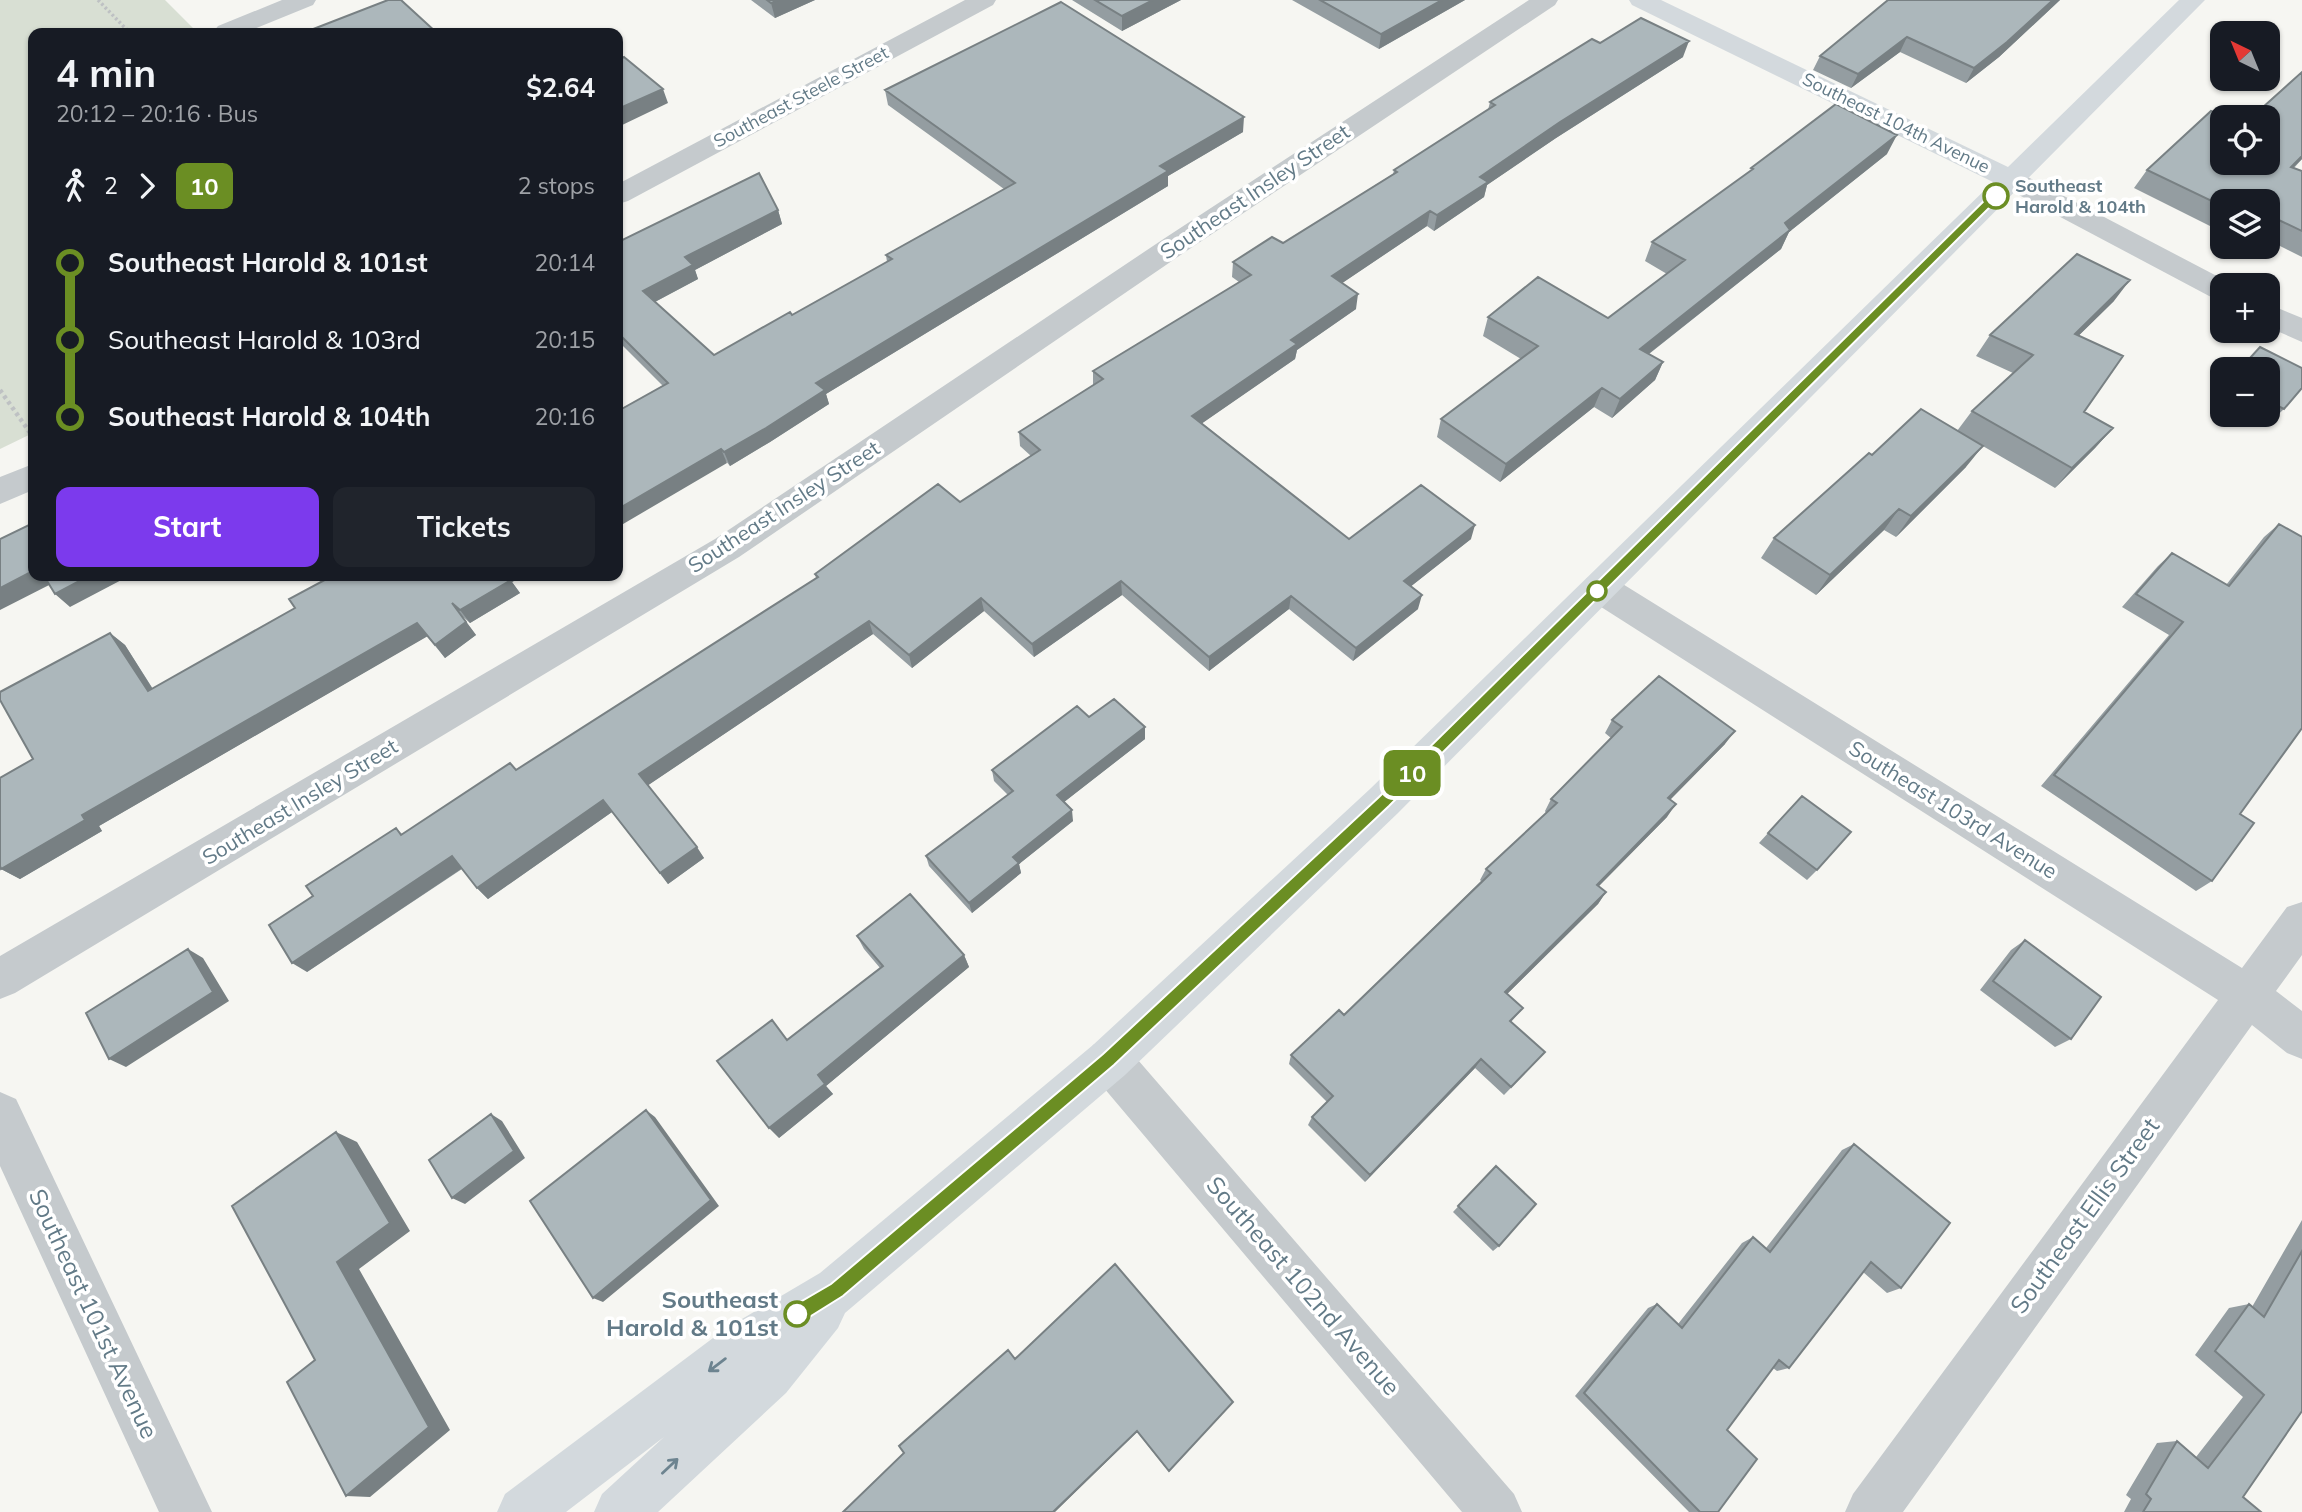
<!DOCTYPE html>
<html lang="en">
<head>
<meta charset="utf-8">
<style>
	body { margin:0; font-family:Mulish,sans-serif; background:#20242c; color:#f1f3f6; height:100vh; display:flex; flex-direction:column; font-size:26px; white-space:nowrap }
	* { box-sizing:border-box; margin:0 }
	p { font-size:23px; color:#9ea1a6 }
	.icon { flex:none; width:38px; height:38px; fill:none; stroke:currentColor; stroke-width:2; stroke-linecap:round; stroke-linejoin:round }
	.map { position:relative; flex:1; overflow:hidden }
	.side { position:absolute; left:28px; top:28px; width:595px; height:553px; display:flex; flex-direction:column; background:#171b24; border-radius:14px; box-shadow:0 2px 5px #0004 }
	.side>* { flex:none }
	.badge { padding:0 14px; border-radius:10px; font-size:24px; line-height:46px }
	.needle { width:46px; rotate:317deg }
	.fabs { position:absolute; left:2210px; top:21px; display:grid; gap:14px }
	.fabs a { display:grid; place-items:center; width:70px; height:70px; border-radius:14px; background:#171b24; box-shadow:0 2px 5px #0004; font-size:35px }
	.map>.badge { position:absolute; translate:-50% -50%; box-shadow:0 0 0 4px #fff }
	.legs { display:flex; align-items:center; gap:10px; height:77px; padding:0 28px; font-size:23px }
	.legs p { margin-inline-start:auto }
	.overview { display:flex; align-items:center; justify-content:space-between; height:119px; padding:0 28px }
	h1 { font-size:38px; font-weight:700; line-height:52px }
	.action { display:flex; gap:14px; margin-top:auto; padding:14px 28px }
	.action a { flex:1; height:80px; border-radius:14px; background:#7c3aed; color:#fff; font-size:28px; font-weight:700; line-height:80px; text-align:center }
	.action a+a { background:#20242c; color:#f1f3f6 }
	ul { padding:0 28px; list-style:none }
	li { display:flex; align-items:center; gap:24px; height:77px; font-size:26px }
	li i { display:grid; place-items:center; width:10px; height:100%; margin:0 9px; background:currentColor }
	li i::after { content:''; width:18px; height:18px; margin:-9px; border:5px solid; border-radius:50%; background:#171b24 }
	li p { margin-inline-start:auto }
	li:first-child i { background:linear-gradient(#0000 50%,currentColor 0) }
	li:last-child i { background:linear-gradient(currentColor 50%,#0000 0) }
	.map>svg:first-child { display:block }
	.green { fill:#d8dfd3 }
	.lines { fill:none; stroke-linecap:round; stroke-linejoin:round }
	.path-far1 { stroke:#bec1c3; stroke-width:3.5; stroke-dasharray:2.5 2.5; stroke-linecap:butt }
	.path { stroke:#bec1c3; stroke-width:4.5; stroke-dasharray:3.5 3.5; stroke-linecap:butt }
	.street { fill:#c5cacd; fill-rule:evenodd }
	.secondary { fill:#d3d9dd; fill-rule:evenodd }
	.wall { fill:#949da1 }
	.shaded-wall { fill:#788083 }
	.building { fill:#acb7bb; stroke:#788083; stroke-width:2 }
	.oneway { stroke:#6d8490 }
	.line-1 { fill:#6b8e23; stroke:#fff; stroke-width:2 }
	.stop-1-dot { fill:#fff; stroke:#6b8e23; stroke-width:3.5 }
	.labels { text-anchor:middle; stroke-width:7; stroke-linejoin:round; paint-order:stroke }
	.far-street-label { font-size:18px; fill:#627a87; stroke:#fff }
	.far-stop-label { font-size:18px; font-weight:bold; fill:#627a87; stroke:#fff; text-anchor:start }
	.street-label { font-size:21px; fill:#627a87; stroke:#fff }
	.near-street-label { font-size:24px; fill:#627a87; stroke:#fff }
	.near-stop-label { font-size:24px; font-weight:bold; fill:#627a87; stroke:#fff; text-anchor:end }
</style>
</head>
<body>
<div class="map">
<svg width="2302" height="1512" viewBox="0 0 2302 1512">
	<rect width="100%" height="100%" fill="#f6f6f2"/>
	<path class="green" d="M 0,0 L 165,0 L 198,33 L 33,33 L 33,433 L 0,449 Z"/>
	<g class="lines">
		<path class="path-far1" d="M 98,0 L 130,33"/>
		<path class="path" d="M 0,390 L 33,437"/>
		<path class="street" d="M 282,0 L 316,0 L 313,5 L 244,33 L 216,33 L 214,31 L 218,26 Z
			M 965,0 L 996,0 L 993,5 L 628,201 L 618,204 L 618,184 Z
			M 1529,0 L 1558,0 L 1555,5 L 1185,252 L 739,557 L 15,993 L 0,999 L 0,956 L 715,539 L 1165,238 Z
			M 2012,171 L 2022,174 L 2234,285 L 2222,285 L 2222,300 L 2211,297 L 2002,186 L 1998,180 L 2002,174 Z
			M 2268,304 L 2302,318 L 2302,342 L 2268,327 Z
			M 33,464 L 33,490 L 0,504 L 0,477 Z
			M 1600,574 L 1613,578 L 2242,968 L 2287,907 L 2302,902 L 2302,955 L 2276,991 L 2302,1011 L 2302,1059 L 2287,1053 L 2252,1025 L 1903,1512 L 1845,1512 L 1853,1494 L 2218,1000 L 1587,598 L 1582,588 L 1587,578 Z
			M 1109,1038 L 1125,1045 L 1514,1494 L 1522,1512 L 1462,1512 L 1093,1075 L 1087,1060 L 1093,1045 Z
			M 0,1092 L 16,1099 L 212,1512 L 159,1512 L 0,1166 Z"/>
		<path class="secondary" d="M 1629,0 L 1661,0 L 2008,167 L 2179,0 L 2205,0 L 1398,813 L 1125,1075 L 845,1313 L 838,1328 L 786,1393 L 658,1512 L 594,1512 L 602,1494 L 664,1437 L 566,1512 L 497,1512 L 505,1494 L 725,1329 L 820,1273 L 1093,1045 L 1370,789 L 1993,182 L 1632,5 Z"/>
	</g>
	<path class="wall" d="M 751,0 L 815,0 L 775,18 Z
		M 1072,0 L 1181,0 L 1122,31 Z
		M 1292,0 L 1465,0 L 1379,49 Z
		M 1888,0 L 2060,0 L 1999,57 L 1966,83 L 1900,52 L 1851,88 L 1813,70 L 1820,56 Z
		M 1600,43 L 1683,57 L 1556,138 L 1487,185 L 1484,197 L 1434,231 L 1427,226 L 1342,283 L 1356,309 L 1297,350 L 1295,359 L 1202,423 L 1349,539 L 1471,539 L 1411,586 L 1418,609 L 1353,661 L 1289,609 L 1209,671 L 1122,595 L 1034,657 L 984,611 L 912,668 L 873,634 L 648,785 L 704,858 L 668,884 L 612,812 L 488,899 L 477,888 L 462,869 L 307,972 L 313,896 L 396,828 L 402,834 L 516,770 L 816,578 L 815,574 L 960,502 L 1031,456 L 1020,446 L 1019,432 L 1093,385 L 1093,371 L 1239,282 L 1232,277 L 1233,262 L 1283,243 L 1393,174 L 1394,170 L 1488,110 L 1490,102 Z
		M 2302,72 L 2302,159 L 2294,168 L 2302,171 L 2302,257 L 2268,240 L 2268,201 L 2222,201 L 2222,232 L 2134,188 L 2147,170 L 2222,163 Z
		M 885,90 L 1243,132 L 1168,176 L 1168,186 L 826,394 L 829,404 L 770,442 L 730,466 L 663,386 L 618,341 L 618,242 L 778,210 L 782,224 L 695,270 L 698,279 L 655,302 L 714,355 L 792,315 L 887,262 L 886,255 L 1004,189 L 888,105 Z
		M 1887,154 L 1789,232 L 1781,249 L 1649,354 L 1663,362 L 1655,380 L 1612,418 L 1594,407 L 1500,482 L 1437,437 L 1441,419 L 1521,359 L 1483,336 L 1488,317 L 1608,318 L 1667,274 L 1645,261 L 1652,242 L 1750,171 L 1751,168 Z
		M 2114,301 L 2078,336 L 2084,412 L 2113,428 L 2095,448 L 2055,488 L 1957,431 L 1972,411 L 2013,373 L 1976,356 L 1990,335 Z
		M 2268,369 L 2284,409 L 2269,423 L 2255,415 L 2268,415 Z
		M 2222,388 L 2222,398 L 2216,395 Z
		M 1872,455 L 1966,467 L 1896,537 L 1884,530 L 1816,595 L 1761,558 L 1774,538 Z
		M 2279,524 L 2240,814 L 2212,881 L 2196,891 L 2041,786 L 2169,635 L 2122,607 L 2158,566 L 2172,553 L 2226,585 L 2264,537 Z
		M 332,576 L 523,576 L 512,582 L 520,593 L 470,623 L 462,616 L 476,635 L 445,658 L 427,636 L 99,826 L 102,831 L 20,879 L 1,869 L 33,759 L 110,633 L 125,645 L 153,689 L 295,608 Z
		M 1089,717 L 1145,727 L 1145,739 L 1064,802 L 1073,821 L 1019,864 L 1021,873 L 972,913 L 929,866 L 926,856 L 1008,795 L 994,781 L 992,770 Z
		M 1612,720 L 1725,744 L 1670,800 L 1667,817 L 1599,886 L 1606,892 L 1598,904 L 1507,994 L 1523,1008 L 1511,1022 L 1537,1061 L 1504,1095 L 1475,1068 L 1365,1182 L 1308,1125 L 1312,1117 L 1327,1102 L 1289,1064 L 1291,1055 L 1344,1015 L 1481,881 L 1480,880 L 1486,869 L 1546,813 L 1545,811 L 1551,799 L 1611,738 L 1605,733 Z
		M 1802,796 L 1817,870 L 1807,880 L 1759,843 Z
		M 857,936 L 964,955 L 969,967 L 826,1086 L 833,1094 L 779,1138 L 787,1040 L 880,968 L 864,949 Z
		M 2025,940 L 2071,1039 L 2055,1047 L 1980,990 L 2011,950 Z
		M 1854,1144 L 1901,1288 L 1887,1293 L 1863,1272 L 1789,1368 L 1777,1371 L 1773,1368 L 1727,1430 L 1718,1512 L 1689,1512 L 1575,1396 L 1648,1308 L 1657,1304 L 1678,1324 L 1742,1243 L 1753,1237 L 1766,1248 L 1842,1150 Z
		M 1496,1166 L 1499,1246 L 1493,1251 L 1453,1212 Z
		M 2302,1220 L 2302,1411 L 2243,1497 L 2261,1512 L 2124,1512 L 2131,1499 L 2126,1495 L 2157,1443 L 2177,1441 L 2196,1457 L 2243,1397 L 2195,1355 L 2229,1308 L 2249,1304 L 2252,1307 Z
		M 1015,1359 L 1233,1402 L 1169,1472 L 1137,1432 Z"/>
	<path class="shaded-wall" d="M 779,0 L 815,0 L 775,18 L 771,3 Z
		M 1153,0 L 1181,0 L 1122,31 L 1122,16 Z
		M 1442,0 L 1465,0 L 1379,49 L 1381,34 Z
		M 2053,0 L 2060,0 L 1999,57 L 1966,83 L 1974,68 Z
		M 1907,37 L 1900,52 L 1851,88 L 1858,74 Z
		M 1689,41 L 1683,57 L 1556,138 L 1487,185 L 1484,197 L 1434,231 L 1437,215 L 1480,177 L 1560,122 Z
		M 663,89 L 668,103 L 618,127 L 618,109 Z
		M 1244,117 L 1243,132 L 1168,176 L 1168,186 L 826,394 L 829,404 L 770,442 L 730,466 L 724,452 L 816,383 L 1160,166 Z
		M 1897,135 L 1887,154 L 1789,232 L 1781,249 L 1632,367 L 1640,349 L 1785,223 Z
		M 2302,156 L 2302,159 L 2276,184 L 2291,167 Z
		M 778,210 L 782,224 L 695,270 L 698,279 L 649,305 L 643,291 L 685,257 Z
		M 1430,211 L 1427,226 L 1329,292 L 1332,276 Z
		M 2130,280 L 2114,301 L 2059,355 L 2075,334 Z
		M 1358,294 L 1356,309 L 1297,350 L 1295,359 L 1191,431 L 1192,416 L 1291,340 Z
		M 1663,362 L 1655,380 L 1612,418 L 1620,399 Z
		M 1602,388 L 1594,407 L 1500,482 L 1506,464 Z
		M 2113,428 L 2095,448 L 2055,488 L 2072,468 Z
		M 1983,446 L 1966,467 L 1896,537 L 1911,516 Z
		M 721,449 L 727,463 L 618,527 L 618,509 Z
		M 1899,509 L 1884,530 L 1816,595 L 1830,575 Z
		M 1475,525 L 1471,539 L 1400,595 L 1404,581 Z
		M 33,571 L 33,576 L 48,576 L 55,582 L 0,610 L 0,588 Z
		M 89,576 L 129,576 L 70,607 L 55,594 Z
		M 506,576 L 523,576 L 512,582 L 520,593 L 470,623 L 460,610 Z
		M 1121,581 L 1122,595 L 1034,657 L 1032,644 Z
		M 1422,595 L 1418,609 L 1353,661 L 1356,648 Z
		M 1291,596 L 1289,609 L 1209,671 L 1209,657 Z
		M 981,598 L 984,611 L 912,668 L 909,655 Z
		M 452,603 L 476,635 L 445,658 L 435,645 Z
		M 869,621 L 873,634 L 647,786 L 639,774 Z
		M 417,623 L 428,636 L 99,826 L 102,831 L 20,879 L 1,869 L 82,815 Z
		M 110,633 L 125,645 L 162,704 L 148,691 Z
		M 1145,727 L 1145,739 L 1059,806 L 1057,795 Z
		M 1735,731 L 1725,744 L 1659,811 L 1668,798 Z
		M 603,800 L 612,812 L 488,899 L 477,888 Z
		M 1676,804 L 1667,817 L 1589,896 L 1597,885 Z
		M 1072,810 L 1073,821 L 1019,864 L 1021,873 L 972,913 L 969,903 L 1013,857 Z
		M 697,847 L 704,858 L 668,884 L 660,873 Z
		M 452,856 L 464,867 L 307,972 L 292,963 Z
		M 1606,892 L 1598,904 L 1499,1002 L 1505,992 Z
		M 188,949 L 203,958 L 229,1001 L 126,1067 L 109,1059 Z
		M 964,955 L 969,967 L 826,1086 L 833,1094 L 779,1138 L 769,1128 L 818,1075 Z
		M 1481,1059 L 1475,1068 L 1365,1182 L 1370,1175 Z
		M 646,1110 L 655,1117 L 719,1206 L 603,1302 L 593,1298 Z
		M 491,1114 L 502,1121 L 525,1158 L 465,1204 L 452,1198 Z
		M 336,1132 L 357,1142 L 410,1231 L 359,1269 L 450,1430 L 370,1497 L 346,1496 L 337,1262 Z
		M 1137,1431 L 1137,1432 L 1055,1512 L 1053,1512 Z"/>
	<path class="building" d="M 388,0 L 401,0 L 437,33 L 303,33 Z
		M 767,0 L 779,0 L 771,3 Z
		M 1095,0 L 1153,0 L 1122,16 Z
		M 1320,0 L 1442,0 L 1381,34 Z
		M 1888,0 L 2053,0 L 2007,42 L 1974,68 L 1907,37 L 1858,74 L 1820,56 Z
		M 1061,2 L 1244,117 L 1160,166 L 1168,171 L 816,383 L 825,390 L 766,428 L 724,452 L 721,449 L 618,509 L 618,411 L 668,383 L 618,333 L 618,242 L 759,173 L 778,210 L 685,257 L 693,265 L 643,291 L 714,355 L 790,312 L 792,315 L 892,259 L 886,255 L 1015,183 L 885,90 Z
		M 1641,18 L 1689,41 L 1560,122 L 1480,177 L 1488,182 L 1437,215 L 1430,211 L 1332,276 L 1358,294 L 1291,340 L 1297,344 L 1192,416 L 1349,539 L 1421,485 L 1475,525 L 1404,581 L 1422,595 L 1356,648 L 1291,596 L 1209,657 L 1121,581 L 1032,644 L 981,598 L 909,655 L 869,621 L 639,774 L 697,847 L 660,873 L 603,800 L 477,888 L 452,856 L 292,963 L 269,925 L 313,896 L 306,886 L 396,828 L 401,835 L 510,763 L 516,770 L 818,577 L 815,574 L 938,484 L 960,502 L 1040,450 L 1019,432 L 1103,379 L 1093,371 L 1251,275 L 1233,262 L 1272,237 L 1283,243 L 1397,172 L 1394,170 L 1495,105 L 1490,102 L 1592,39 L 1600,43 Z
		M 624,57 L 663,89 L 618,109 L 618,60 Z
		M 2302,72 L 2302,156 L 2291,167 L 2302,171 L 2302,231 L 2268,215 L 2268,201 L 2222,201 L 2222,206 L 2147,170 L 2211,111 L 2226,117 L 2222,117 L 2222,163 L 2268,163 L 2268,117 L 2252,117 Z
		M 1836,104 L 1897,135 L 1785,223 L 1790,230 L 1640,349 L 1663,362 L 1620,399 L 1602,388 L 1506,464 L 1441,419 L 1538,346 L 1488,317 L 1538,277 L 1608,318 L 1685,260 L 1652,242 L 1753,169 L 1751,168 Z
		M 2077,254 L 2130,280 L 2075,334 L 2123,356 L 2084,412 L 2113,428 L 2072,468 L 1972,411 L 2033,355 L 1990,335 Z
		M 2260,347 L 2302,368 L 2302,388 L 2284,409 L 2268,401 L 2268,369 L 2240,369 Z
		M 1921,409 L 1983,446 L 1911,516 L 1899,509 L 1830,575 L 1774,538 L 1869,453 L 1872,455 Z
		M 33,523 L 33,571 L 0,588 L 0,539 Z
		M 2279,524 L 2302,537 L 2302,728 L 2240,814 L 2254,823 L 2212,881 L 2054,775 L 2183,622 L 2136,594 L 2172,553 L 2229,586 Z
		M 44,576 L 89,576 L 55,594 Z
		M 332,576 L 507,576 L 511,580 L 460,610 L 452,603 L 466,622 L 435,645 L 417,623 L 82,815 L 85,820 L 1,869 L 0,866 L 0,778 L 33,759 L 0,700 L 0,692 L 110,633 L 148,691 L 295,608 L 289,599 Z
		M 1659,676 L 1735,731 L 1668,798 L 1676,804 L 1597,885 L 1606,892 L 1505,992 L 1523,1008 L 1510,1021 L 1545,1052 L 1511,1087 L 1481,1059 L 1370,1175 L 1312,1117 L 1333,1096 L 1291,1055 L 1339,1010 L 1344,1015 L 1491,873 L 1486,869 L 1557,803 L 1551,799 L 1622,727 L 1612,720 Z
		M 1114,699 L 1145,727 L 1057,795 L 1072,810 L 1013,857 L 1019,863 L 969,903 L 926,856 L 1013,791 L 992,770 L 1077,706 L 1089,717 Z
		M 1802,796 L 1851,832 L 1817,870 L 1768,833 Z
		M 910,894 L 964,955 L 818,1075 L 825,1084 L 769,1128 L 717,1061 L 772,1020 L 787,1040 L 883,966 L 857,936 Z
		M 2025,940 L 2101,997 L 2071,1039 L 1993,981 Z
		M 188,949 L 213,992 L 109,1059 L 86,1013 Z
		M 646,1110 L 711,1200 L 593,1298 L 530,1201 Z
		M 491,1114 L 514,1151 L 452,1198 L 429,1160 Z
		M 336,1132 L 390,1223 L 337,1262 L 429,1427 L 346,1496 L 287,1382 L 315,1360 L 232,1206 Z
		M 1854,1144 L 1950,1223 L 1901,1288 L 1871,1262 L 1789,1368 L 1779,1360 L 1727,1430 L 1757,1459 L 1718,1512 L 1700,1512 L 1584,1393 L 1657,1304 L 1682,1328 L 1753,1237 L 1770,1252 Z
		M 1496,1166 L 1536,1204 L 1499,1246 L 1458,1206 Z
		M 2302,1251 L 2302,1411 L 2243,1497 L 2261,1512 L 2143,1512 L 2151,1499 L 2146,1494 L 2177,1441 L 2208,1468 L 2264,1395 L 2215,1351 L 2249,1304 L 2264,1317 Z
		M 1115,1264 L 1233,1402 L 1169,1471 L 1137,1431 L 1053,1512 L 843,1512 L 904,1453 L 899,1446 L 1008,1350 L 1015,1359 Z"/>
	<defs><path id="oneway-shaft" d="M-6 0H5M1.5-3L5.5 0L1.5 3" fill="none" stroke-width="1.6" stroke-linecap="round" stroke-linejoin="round" transform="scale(1.75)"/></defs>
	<g class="oneway">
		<use href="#oneway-shaft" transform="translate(717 1365) rotate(143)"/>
		<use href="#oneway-shaft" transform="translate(670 1466) rotate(-43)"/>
	</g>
	<path class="line-1" d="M 1992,193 L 2001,196 L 1389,806 L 1114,1065 L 843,1296 L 803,1321 L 797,1323 L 790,1321 L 788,1314 L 790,1308 L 831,1284 L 1103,1054 L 1379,797 Z"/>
	<g class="stop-1-dot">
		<circle cx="1996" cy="196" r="12"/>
		<circle cx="1597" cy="591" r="9"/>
		<circle cx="797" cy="1314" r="12"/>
	</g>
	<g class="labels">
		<g class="far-street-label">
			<text transform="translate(801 97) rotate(-28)" y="6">Southeast Steele Street</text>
			<text transform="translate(1896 123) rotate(26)" y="6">Southeast 104th Avenue</text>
		</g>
		<g class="far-stop-label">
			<text x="2015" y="192">Southeast<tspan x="2015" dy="21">Harold &amp; 104th</tspan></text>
		</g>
		<g class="street-label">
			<text transform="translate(1255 192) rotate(-34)" y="7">Southeast Insley Street</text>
			<text transform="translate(784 507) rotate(-33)" y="7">Southeast Insley Street</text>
			<text transform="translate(300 802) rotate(-31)" y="7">Southeast Insley Street</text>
			<text transform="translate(1953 810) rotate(32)" y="7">Southeast 103rd Avenue</text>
		</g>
		<g class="near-street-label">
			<text transform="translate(2085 1216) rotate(-54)" y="8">Southeast Ellis Street</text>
			<text transform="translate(1303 1286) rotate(49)" y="8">Southeast 102nd Avenue</text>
			<text transform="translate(93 1314) rotate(65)" y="8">Southeast 101st Avenue</text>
		</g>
		<g class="near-stop-label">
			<text x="778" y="1308">Southeast<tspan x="778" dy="28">Harold &amp; 101st</tspan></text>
		</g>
	</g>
</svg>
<div class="fabs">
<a><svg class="needle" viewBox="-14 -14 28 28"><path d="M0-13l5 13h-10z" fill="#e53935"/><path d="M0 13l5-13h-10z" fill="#9ea1a6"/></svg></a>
<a><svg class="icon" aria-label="locate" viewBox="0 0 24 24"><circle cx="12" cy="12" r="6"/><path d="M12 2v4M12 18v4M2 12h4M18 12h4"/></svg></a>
<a><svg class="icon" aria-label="layers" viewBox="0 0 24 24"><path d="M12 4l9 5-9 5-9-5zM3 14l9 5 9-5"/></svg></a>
<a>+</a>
<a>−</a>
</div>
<b class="badge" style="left:1412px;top:773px;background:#6b8e23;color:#fff">10</b>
<section class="side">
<div class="overview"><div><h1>4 min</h1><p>20:12 – 20:16 · Bus</p></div><b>$2.64</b></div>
<div class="legs"><svg class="icon" aria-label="walk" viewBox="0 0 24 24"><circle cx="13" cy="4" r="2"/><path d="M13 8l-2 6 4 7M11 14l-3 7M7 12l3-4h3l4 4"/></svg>2<svg class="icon" aria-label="forward" viewBox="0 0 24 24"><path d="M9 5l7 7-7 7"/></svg><b class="badge" style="background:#6b8e23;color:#fff">10</b><p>2 stops</p></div>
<ul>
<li><i style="color:#6b8e23"></i><b>Southeast Harold &amp; 101st</b><p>20:14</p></li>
<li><i style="color:#6b8e23"></i><span>Southeast Harold &amp; 103rd</span><p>20:15</p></li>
<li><i style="color:#6b8e23"></i><b>Southeast Harold &amp; 104th</b><p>20:16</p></li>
</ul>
<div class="action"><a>Start</a><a>Tickets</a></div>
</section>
</div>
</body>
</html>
